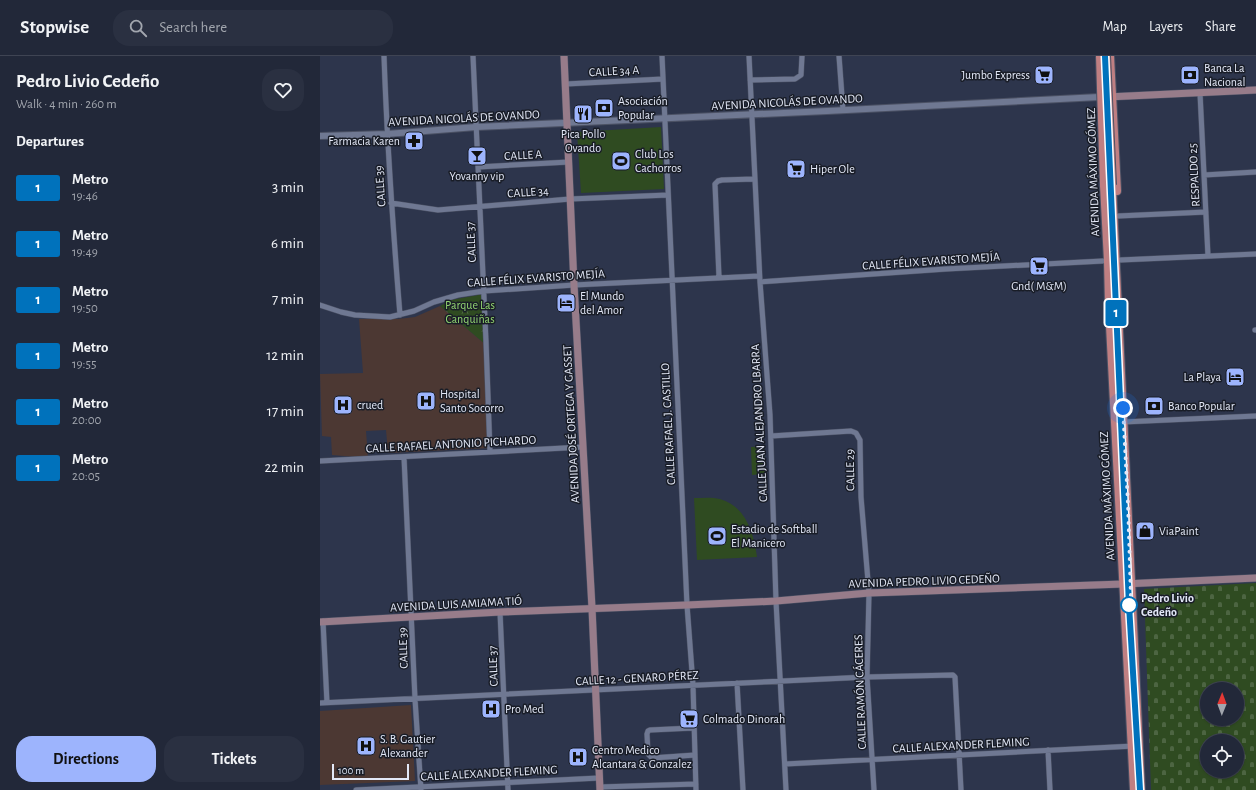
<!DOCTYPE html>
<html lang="en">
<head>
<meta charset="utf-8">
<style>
	body { margin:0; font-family:"Alegreya Sans",sans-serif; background:#2a3041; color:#f1f3f6; height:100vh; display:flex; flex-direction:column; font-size:15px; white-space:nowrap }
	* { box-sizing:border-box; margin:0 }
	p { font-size:13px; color:#a2a6ae }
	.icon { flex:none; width:22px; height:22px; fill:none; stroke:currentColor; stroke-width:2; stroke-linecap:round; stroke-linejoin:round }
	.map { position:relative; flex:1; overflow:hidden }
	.panel { display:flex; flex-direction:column; background:#222839; width:320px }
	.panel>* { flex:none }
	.badge { padding:0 8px; border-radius:3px; font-size:14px; line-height:26px }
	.needle { width:26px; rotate:1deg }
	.buttons { position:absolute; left:880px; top:626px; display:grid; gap:8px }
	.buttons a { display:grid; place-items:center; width:44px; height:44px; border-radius:50%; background:#222839; box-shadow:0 1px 3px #0004,0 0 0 1px #3f4453; font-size:20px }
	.scale { position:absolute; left:12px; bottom:10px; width:77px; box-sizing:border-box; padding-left:4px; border:2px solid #e3e8f7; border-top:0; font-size:11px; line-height:14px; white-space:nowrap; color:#e3e8f7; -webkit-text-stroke:3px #191d27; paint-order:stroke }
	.you { position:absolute; width:20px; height:20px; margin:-10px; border:3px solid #fff; border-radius:50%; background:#1a73e8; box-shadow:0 0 0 6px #1a73e833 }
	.map>.badge { position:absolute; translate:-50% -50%; box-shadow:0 0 0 2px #fff }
	h2 { padding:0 16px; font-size:15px; line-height:36px }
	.round { display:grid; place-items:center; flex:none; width:42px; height:42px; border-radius:16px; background:#2a3041 }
	.head { display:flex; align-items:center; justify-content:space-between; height:68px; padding:0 16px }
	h1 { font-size:19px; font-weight:700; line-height:30px }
	.cta { display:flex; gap:8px; margin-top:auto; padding:8px 16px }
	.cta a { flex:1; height:46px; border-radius:16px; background:#9db4fd; color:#111; font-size:16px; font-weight:700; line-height:46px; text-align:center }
	.cta a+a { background:#2a3041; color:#f1f3f6 }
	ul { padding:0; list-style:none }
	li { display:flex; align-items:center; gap:12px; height:56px; padding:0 16px }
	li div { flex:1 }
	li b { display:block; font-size:15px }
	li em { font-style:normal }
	li .badge { min-width:44px; font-weight:700; text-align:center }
	header { display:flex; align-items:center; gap:24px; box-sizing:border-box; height:56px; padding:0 20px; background:#222839; border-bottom:1px solid #3f4453 }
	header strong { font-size:19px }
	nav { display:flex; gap:22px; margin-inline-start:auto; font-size:14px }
	.search { width:280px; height:36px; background:#2a3041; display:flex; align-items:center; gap:10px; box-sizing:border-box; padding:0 14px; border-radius:16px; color:#a2a6ae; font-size:15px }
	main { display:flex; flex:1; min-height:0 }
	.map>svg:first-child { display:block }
	.medical { fill:#4c3833 }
	.cemetery { fill:url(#cemetery-stones); fill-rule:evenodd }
	.park { fill:url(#park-crowns) }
	.garden { fill:#2f4b21 }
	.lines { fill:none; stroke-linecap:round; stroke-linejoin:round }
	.minor-casing { stroke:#4b5164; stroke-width:6 }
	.tertiary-casing { stroke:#4b5164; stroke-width:8 }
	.secondary-casing { stroke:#4b5164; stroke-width:8 }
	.primary-casing { stroke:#4b5164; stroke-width:10 }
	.minor { stroke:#6f7892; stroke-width:5 }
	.tertiary { stroke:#6f7892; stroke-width:6 }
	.secondary { stroke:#977c8a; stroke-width:7 }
	.primary { stroke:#bf7f82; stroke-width:8 }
	.primary-bridge-casing { stroke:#4b5164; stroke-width:10; stroke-linecap:butt }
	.primary-bridge { stroke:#bf7f82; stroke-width:8 }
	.line-casing { stroke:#fff; stroke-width:9 }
	.line { stroke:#0072bc; stroke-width:6 }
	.walk { stroke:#e3e8f7; stroke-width:4; stroke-dasharray:0 7.2 }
	.stop-dot { fill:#fff; stroke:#0072bc; stroke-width:2 }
	.labels { text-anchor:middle; stroke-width:3; stroke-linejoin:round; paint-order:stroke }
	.poi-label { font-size:12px; fill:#e3e8f7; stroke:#191d27; text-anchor:start }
	.street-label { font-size:12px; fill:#e3e8f7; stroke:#191d27 }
	.park-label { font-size:12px; fill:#93d672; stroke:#191d27 }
	.stop-label { font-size:12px; font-weight:bold; fill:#e3e8f7; stroke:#191d27; text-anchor:start }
</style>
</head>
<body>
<header>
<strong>Stopwise</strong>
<div class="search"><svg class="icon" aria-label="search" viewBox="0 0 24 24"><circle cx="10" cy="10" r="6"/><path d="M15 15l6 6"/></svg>Search here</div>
<nav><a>Map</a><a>Layers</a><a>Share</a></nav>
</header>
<main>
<section class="panel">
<div class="head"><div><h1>Pedro Livio Cedeño</h1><p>Walk · 4 min · 260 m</p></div><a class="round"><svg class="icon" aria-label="heart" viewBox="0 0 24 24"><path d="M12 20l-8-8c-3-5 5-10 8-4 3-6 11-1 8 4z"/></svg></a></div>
<h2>Departures</h2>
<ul>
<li><span class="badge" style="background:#0072bc;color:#fff">1</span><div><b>Metro</b><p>19:46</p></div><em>3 min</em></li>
<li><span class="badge" style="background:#0072bc;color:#fff">1</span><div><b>Metro</b><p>19:49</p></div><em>6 min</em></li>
<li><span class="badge" style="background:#0072bc;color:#fff">1</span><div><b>Metro</b><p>19:50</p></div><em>7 min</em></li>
<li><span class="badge" style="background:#0072bc;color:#fff">1</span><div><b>Metro</b><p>19:55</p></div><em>12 min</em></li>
<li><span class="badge" style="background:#0072bc;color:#fff">1</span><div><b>Metro</b><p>20:00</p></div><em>17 min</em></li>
<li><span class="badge" style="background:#0072bc;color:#fff">1</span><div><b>Metro</b><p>20:05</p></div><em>22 min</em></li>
</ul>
<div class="cta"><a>Directions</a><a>Tickets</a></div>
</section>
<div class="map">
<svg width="936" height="734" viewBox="0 0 936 734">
	<defs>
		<pattern id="cemetery-stones" width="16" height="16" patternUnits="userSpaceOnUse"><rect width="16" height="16" fill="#2f4b21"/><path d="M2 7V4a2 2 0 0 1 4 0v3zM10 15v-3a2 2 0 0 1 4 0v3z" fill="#4d6542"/></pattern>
		<pattern id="park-crowns" width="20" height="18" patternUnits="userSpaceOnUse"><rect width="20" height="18" fill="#2f4b21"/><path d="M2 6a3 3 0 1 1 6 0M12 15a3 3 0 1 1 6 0" fill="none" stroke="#4d6542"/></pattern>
	</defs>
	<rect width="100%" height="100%" fill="#2d354c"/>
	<path class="medical" d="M 120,250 L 165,288 L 170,392 L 68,397 L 66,374 L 46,375 L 48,402 L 12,399 L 11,381 L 2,380 L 0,318 L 43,317 L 39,263 L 78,263 L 95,261 Z
		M 91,649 L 95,725 L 0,729 L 0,655 Z"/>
	<path class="cemetery" d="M 936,527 L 936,734 L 831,734 L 824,533 ZM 887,633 L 917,633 L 917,663 L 887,663 ZM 887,685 L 917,685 L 917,715 L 887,715 Z"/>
	<path class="park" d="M 164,238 L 165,288 L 120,250 L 131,244 Z"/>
	<path class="garden" d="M 341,71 L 344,133 L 261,137 L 257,76 Z
		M 444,390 L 445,418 L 432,419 L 431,391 Z
		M 374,442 C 383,442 392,441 400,443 C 426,450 434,478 437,501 L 377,504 Z"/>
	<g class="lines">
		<g class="minor-casing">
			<path id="minor" d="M 64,0 C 67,87 73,173 80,259
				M 153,0 L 166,285 L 170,396
				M 342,0 L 367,549 L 373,629 L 376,734
				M 429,0 L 440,226 L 450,359 L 456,545 L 466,734
				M 519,0 L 523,54
				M 430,24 L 475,23 L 481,19 L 482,0
				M 246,28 L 343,23
				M 880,37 L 888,200
				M 158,111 L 249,106
				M 884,119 L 936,116
				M 71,147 L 118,154 L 250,143 L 348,139
				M 798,160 L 886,156
				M 800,204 L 936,198
				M 399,221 L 395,128 L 398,125 L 402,124 L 434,123
				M 440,226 L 626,213 L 783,205
				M 0,249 L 21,256 L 35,259 L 70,261 L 94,255 L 114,246 L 138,239 L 164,235 L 254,229 L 439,220
				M 935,274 L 936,274
				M 803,366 L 936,360
				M 451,380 L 531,375 L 536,377 L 540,384 L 541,441 L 549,537 L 547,621 L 554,734
				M 84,401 L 95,643 L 101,734
				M 0,405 L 263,391
				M 180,556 L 188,734
				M 3,565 L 7,647
				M 417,627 L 423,734
				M 0,647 L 547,621 L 633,619 L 635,621 L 641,734
				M 373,672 L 330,674 L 328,675 L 327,678 L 328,698 L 332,702 L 375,699
				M 728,694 L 730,734
				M 465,708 L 814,690
				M 280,731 L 376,728
				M 36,734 L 279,722"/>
		</g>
		<g class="tertiary-casing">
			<path id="tertiary" d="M 0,80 L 67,78 L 156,71 L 507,55 L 779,41"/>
		</g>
		<g class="secondary-casing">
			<path id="secondary" d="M 244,0 L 254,229 L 272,552 L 280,734
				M 787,41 L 936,34
				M 0,566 L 180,556 L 367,549 L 456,545 L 549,537 L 803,528 L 936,522"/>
		</g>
		<g class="primary-casing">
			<path id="primary" d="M 790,0 L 797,135
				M 784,129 L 788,205 L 789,250 L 814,734
				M 792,129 L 821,734"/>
		</g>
		<use href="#minor" class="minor"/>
		<use href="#tertiary" class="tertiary"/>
		<use href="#secondary" class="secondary"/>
		<use href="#primary" class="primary"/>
		<g class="primary-bridge-casing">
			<path id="primary-bridge" d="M 780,0 L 784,129
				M 786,0 L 792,129"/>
		</g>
		<use href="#primary-bridge" class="primary-bridge"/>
	</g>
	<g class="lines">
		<g class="line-casing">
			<path id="line" d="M 785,0 L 809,549 L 820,734"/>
		</g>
		<use href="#line" class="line"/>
		<path class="walk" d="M 803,352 L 808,448 L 811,543 L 809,549"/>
	</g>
	<defs>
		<g id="supermarket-square" transform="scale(1)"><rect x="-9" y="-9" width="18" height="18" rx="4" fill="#9db4fd" stroke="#191d27"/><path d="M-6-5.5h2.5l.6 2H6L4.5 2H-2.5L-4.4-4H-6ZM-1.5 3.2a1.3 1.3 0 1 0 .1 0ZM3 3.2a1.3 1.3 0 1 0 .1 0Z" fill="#111"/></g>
		<g id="bank-square" transform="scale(1)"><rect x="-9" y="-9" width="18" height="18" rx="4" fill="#9db4fd" stroke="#191d27"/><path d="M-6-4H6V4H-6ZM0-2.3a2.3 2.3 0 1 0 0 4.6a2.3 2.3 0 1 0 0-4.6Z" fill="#111"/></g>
		<g id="restaurant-square" transform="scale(1)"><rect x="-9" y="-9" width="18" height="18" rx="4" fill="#9db4fd" stroke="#191d27"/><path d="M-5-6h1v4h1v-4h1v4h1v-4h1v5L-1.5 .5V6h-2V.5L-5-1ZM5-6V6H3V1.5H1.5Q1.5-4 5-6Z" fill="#111"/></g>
		<g id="pharmacy-square" transform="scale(1)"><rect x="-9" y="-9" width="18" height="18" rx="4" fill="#9db4fd" stroke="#191d27"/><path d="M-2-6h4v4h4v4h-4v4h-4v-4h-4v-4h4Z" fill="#111"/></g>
		<g id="bar-square" transform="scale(1)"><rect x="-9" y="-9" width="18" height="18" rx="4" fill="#9db4fd" stroke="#191d27"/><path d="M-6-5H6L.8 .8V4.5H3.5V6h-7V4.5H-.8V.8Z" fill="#111"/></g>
		<g id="stadium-square" transform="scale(1)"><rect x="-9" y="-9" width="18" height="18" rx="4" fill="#9db4fd" stroke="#191d27"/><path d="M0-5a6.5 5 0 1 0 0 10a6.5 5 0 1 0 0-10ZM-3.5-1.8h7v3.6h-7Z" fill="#111"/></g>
		<g id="hotel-square" transform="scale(1)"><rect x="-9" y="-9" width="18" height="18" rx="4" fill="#9db4fd" stroke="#191d27"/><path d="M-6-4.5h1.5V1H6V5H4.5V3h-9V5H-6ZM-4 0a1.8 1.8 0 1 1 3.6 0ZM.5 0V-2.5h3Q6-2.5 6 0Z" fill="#111"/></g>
		<g id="hospital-square" transform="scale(1)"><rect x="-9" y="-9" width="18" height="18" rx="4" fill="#9db4fd" stroke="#191d27"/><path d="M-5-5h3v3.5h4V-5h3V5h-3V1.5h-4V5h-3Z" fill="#111"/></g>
		<g id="shop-square" transform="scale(1)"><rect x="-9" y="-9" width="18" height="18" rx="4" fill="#9db4fd" stroke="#191d27"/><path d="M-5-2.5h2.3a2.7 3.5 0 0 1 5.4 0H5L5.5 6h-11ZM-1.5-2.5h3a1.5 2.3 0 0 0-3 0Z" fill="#111"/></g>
	</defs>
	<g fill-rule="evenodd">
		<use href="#supermarket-square" x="724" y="19"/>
		<use href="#bank-square" x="870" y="19"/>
		<use href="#bank-square" x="284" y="52"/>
		<use href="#restaurant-square" x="263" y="58"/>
		<use href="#pharmacy-square" x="94" y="85"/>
		<use href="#bar-square" x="157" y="100"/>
		<use href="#stadium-square" x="301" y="105"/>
		<use href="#supermarket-square" x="476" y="113"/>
		<use href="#supermarket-square" x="719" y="210"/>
		<use href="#hotel-square" x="246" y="247"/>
		<use href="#hotel-square" x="915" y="321"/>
		<use href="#hospital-square" x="106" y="345"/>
		<use href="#hospital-square" x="23" y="349"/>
		<use href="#bank-square" x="834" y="350"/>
		<use href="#shop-square" x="825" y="475"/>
		<use href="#stadium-square" x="397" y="480"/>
		<use href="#hospital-square" x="171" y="653"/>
		<use href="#supermarket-square" x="369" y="663"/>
		<use href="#hospital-square" x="46" y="690"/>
		<use href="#hospital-square" x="258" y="701"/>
	</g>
	<circle class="stop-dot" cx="809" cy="549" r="8"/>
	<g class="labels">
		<g class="poi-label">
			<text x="884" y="16">Banca La<tspan x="884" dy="14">Nacional</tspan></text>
			<text x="710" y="23" text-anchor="end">Jumbo Express</text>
			<text x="298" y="49">Asociación<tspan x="298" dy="14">Popular</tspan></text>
			<text x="263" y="82" text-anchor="middle">Pica Pollo<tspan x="263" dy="14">Ovando</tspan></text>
			<text x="80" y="89" text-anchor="end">Farmacia Karen</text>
			<text x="315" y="102">Club Los<tspan x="315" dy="14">Cachorros</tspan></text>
			<text x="490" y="117">Hiper Ole</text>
			<text x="157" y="124" text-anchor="middle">Yovanny vip</text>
			<text x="719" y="234" text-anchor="middle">Gnd( M&amp;M)</text>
			<text x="260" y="244">El Mundo<tspan x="260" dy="14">del Amor</tspan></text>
			<text x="901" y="325" text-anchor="end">La Playa</text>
			<text x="120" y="342">Hospital<tspan x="120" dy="14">Santo Socorro</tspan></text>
			<text x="37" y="353">crued</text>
			<text x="848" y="354">Banco Popular</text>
			<text x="411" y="477">Estadio de Softball<tspan x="411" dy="14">El Manicero</tspan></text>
			<text x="839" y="479">ViaPaint</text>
			<text x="185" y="657">Pro Med</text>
			<text x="383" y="667">Colmado Dinorah</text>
			<text x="60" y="687">S. B. Gautier<tspan x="60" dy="14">Alexander</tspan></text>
			<text x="272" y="698">Centro Medico<tspan x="272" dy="14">Alcantara &amp; Gonzalez</tspan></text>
		</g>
		<g class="street-label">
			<text transform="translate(294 15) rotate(-3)" y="4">CALLE 34 A</text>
			<text transform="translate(467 46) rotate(-3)" y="4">AVENIDA NICOLÁS DE OVANDO</text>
			<text transform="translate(144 62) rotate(-3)" y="4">AVENIDA NICOLÁS DE OVANDO</text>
			<text transform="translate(203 99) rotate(-3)" y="4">CALLE A</text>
			<text transform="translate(773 116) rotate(-92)" y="4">AVENIDA MÁXIMO GÓMEZ</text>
			<text transform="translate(874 119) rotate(-93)" y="4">RESPALDO 25</text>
			<text transform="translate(60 130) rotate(-94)" y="4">CALLE 39</text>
			<text transform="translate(208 136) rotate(-4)" y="4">CALLE 34</text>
			<text transform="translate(151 186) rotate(-93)" y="4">CALLE 37</text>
			<text transform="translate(611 205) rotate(-4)" y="4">CALLE FÉLIX EVARISTO MEJÍA</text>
			<text transform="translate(216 222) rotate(-4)" y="4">CALLE FÉLIX EVARISTO MEJÍA</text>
			<text transform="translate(439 367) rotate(-93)" y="4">CALLE JUAN ALEJANDRO LBARRA</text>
			<text transform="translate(251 368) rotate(-93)" y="4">AVENIDA JOSÉ ORTEGA Y GASSET</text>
			<text transform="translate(348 368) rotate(-93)" y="4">CALLE RAFAEL J. CASTILLO</text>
			<text transform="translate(131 388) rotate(-3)" y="4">CALLE RAFAEL ANTONIO PICHARDO</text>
			<text transform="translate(530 414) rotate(-91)" y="4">CALLE 29</text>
			<text transform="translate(787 440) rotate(-93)" y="4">AVENIDA MÁXIMO GÓMEZ</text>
			<text transform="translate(604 525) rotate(-2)" y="4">AVENIDA PEDRO LIVIO CEDEÑO</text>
			<text transform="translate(136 548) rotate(-3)" y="4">AVENIDA LUIS AMIAMA TIÓ</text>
			<text transform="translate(83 592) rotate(-92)" y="4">CALLE 39</text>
			<text transform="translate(173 610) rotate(-92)" y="4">CALLE 37</text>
			<text transform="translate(317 622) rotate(-3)" y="4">CALLE 12 - GENARO PÉREZ</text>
			<text transform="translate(540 636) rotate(-92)" y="4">CALLE RAMÓN CÁCERES</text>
			<text transform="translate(641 689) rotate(-3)" y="4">CALLE ALEXANDER FLEMING</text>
			<text transform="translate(169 717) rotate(-3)" y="4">CALLE ALEXANDER FLEMING</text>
		</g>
		<g class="park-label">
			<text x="150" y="253">Parque Las<tspan x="150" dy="14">Canquiñas</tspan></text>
		</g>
		<g class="stop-label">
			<text x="821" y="546">Pedro Livio<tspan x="821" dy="14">Cedeño</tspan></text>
		</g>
	</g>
</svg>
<div class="buttons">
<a><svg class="needle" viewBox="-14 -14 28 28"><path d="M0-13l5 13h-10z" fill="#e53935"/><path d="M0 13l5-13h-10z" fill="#a2a6ae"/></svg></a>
<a><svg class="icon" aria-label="locate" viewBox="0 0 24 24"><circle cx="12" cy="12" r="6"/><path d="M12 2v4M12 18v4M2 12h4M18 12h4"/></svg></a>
</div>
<div class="scale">100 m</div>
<div class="you" style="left:803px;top:352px"></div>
<b class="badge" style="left:796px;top:257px;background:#0072bc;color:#fff">1</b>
</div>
</main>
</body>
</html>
